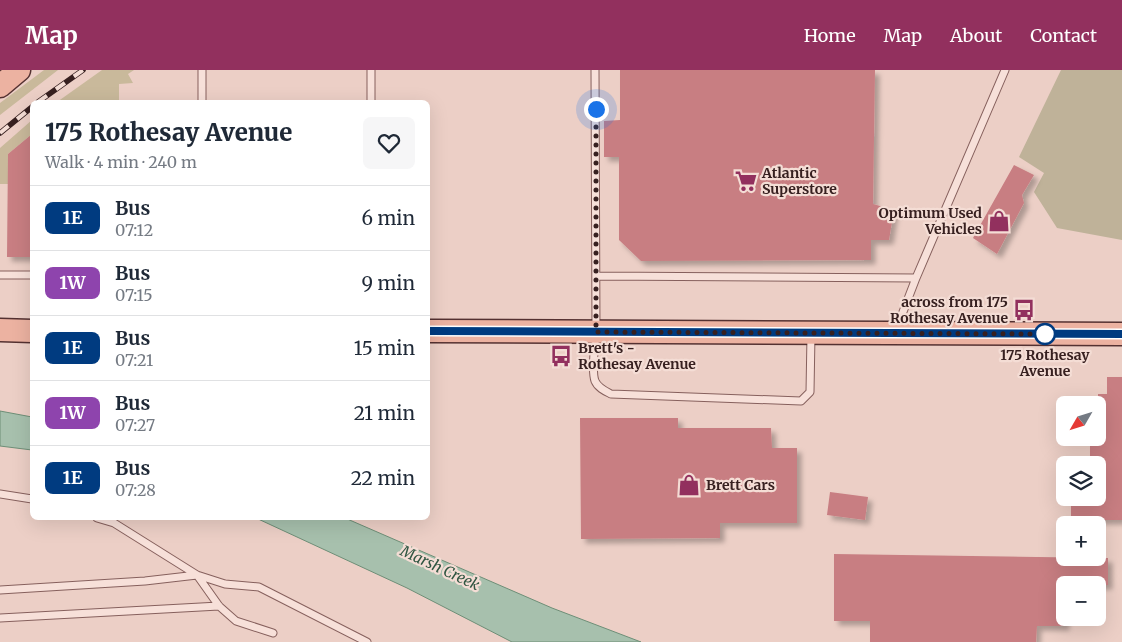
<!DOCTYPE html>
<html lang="en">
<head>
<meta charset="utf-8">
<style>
	body { margin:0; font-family:Merriweather,serif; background:#f6f6f7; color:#1f2937; height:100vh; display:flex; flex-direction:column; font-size:19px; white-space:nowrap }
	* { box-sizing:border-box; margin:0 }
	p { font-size:16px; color:#747a83 }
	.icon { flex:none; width:28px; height:28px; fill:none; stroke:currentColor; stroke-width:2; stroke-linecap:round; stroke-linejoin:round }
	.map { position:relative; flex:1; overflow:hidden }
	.sheet { position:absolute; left:30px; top:30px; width:400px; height:420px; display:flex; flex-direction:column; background:#fff; border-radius:8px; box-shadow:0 5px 20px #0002 }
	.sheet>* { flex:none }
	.badge { padding:0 10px; border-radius:8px; font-size:18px; line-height:32px }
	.needle { width:32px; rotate:231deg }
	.buttons { position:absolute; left:1056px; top:326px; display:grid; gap:10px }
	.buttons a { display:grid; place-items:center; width:50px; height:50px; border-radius:8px; background:#fff; box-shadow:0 5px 20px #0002; font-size:25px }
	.you { position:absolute; width:25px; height:25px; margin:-12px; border:4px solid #fff; border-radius:50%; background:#1a73e8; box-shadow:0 0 0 8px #1a73e833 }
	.map>.badge { position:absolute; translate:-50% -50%; box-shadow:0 0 0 2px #fff }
	.round { display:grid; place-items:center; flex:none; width:52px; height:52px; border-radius:8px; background:#f6f6f7 }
	.overview { display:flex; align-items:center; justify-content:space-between; height:85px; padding:0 15px }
	h1 { font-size:24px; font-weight:800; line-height:38px }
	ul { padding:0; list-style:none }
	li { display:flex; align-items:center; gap:15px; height:65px; padding:0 15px; border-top:1px solid #e0e1e3 }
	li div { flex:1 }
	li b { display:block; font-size:19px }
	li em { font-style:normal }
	li .badge { min-width:55px; font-weight:700; text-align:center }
	header { display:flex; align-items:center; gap:30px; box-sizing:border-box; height:70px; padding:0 25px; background:#92305e; color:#fff }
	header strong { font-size:24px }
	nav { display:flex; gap:28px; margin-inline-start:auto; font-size:18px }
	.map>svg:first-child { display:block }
	.green { fill:#c9b99b }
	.cemetery { fill:#bfb299 }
	.water { fill:#a7c0ad; stroke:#6e8e77 }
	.building { fill:#c87e82; filter:url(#shadow) }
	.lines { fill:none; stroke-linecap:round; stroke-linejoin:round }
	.service-casing { stroke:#86605d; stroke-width:9 }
	.primary-casing { stroke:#543131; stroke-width:25 }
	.service { stroke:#f7e0d9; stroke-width:7 }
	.primary { stroke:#ecb2a1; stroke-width:22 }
	.rail-casing { stroke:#372020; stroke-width:5.5 }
	.rail { stroke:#f4ddd5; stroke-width:4; stroke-dasharray:11; stroke-linecap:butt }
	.line-casing { stroke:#fff; stroke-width:11 }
	.line { stroke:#003b80; stroke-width:8 }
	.walk { stroke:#372020; stroke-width:5; stroke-dasharray:0 9 }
	.stop-dot { fill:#fff; stroke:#003b80; stroke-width:2.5 }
	.labels { text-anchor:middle; stroke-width:4.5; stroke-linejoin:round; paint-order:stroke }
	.poi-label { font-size:14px; font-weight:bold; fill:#372020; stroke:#f4ddd5; text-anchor:start }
	.stop-label { font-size:14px; font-weight:bold; fill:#372020; stroke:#f4ddd5 }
	.water-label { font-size:15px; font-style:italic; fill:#305642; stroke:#f4ddd5 }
</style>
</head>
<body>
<header>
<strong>Map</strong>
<nav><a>Home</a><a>Map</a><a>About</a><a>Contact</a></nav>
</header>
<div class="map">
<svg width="1122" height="572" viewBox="0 0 1122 572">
	<defs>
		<filter id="shadow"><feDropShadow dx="4.5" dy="4.5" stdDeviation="2.5" flood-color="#0004"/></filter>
	</defs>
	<rect width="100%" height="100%" fill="#eccfc6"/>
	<path class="green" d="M 44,0 L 58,0 L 0,45 L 0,33 Z
		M 102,0 L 134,0 L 128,4 L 133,13 L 119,14 L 119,32 L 57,32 Z
		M 32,50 L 32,64 L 8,84 L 8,114 L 0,114 L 0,78 Z"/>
	<path class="cemetery" d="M 1061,0 L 1122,0 L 1122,170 L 1057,158 L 1034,122 L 1044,103 L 1019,87 Z"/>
	<path class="water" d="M 0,341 L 32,347 L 32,380 L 0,376 Z
		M 256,448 L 345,448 L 552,538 L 641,572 L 512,572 L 407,518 Z"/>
	<path class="building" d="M 620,0 L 875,0 L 873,134 L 894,140 L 889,170 L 871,170 L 871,190 L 641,191 L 619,170 L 619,87 L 604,87 L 604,51 L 620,50 Z
		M 32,64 L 32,187 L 7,187 L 8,84 Z
		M 1014,95 L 1034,105 L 1022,125 L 1024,133 L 997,184 L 973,168 Z
		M 1107,307 L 1122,307 L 1122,450 L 1071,450 L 1071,428 L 1098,428 L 1098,395 L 1090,395 L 1090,368 L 1098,368 L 1098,324 L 1107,324 Z
		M 580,348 L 678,348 L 678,358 L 771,358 L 772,378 L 797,378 L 797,453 L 720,453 L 720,468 L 581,469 Z
		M 830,422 L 868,427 L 865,450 L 827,445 Z
		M 834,484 L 1108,488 L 1108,515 L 1065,515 L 1065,556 L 1037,556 L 1036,572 L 870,572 L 870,551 L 834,551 Z"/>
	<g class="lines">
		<g class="service-casing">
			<path id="service" d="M 202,0 L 202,32
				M 595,0 L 596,262 C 595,275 591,300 595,311 C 598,318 605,321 611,324 L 801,331 L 810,322 L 811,265
				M 371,32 L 371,0
				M 0,205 L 32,205
				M 596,206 L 916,208 L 896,260
				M 916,208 L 1005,0
				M 0,424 L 32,429
				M 97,448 L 114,453 L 197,505 L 225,514 L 259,517 L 367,572
				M 0,520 L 145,511 L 197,505 L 219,536 L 236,551 L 273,563
				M 0,548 L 219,536"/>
		</g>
		<g class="primary-casing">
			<path id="primary" d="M 0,16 L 19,0
				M 0,260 L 32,261
				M 428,261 L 1122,264"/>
		</g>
		<use href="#service" class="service"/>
		<use href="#primary" class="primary"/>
		<g class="rail-casing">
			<path id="rail" d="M 38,32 L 83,0
				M 0,63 L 32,37"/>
		</g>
		<use href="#rail" class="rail"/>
	</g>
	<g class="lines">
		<g class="line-casing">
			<path id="line" d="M 428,261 L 1122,264"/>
		</g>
		<use href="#line" class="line"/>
		<path class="walk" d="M 596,39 L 596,262 L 1045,264"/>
	</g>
	<defs>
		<g id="supermarket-bare" transform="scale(1.725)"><path d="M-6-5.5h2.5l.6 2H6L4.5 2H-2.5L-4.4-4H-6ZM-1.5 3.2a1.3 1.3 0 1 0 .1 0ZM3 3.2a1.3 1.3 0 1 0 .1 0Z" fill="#92305e" stroke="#f4ddd5" stroke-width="2.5" paint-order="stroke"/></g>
		<g id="shop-bare" transform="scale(1.725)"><path d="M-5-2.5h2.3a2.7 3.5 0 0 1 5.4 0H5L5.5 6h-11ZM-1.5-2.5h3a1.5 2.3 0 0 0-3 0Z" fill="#92305e" stroke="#f4ddd5" stroke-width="2.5" paint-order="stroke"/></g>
		<g id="bus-bare" transform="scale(1.725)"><path d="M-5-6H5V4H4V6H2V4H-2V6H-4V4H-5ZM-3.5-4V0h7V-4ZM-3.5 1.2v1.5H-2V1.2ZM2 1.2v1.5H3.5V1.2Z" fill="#92305e" stroke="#f4ddd5" stroke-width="2.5" paint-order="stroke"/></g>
	</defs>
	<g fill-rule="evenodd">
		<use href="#supermarket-bare" x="746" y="111"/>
		<use href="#shop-bare" x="999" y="151"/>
		<use href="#bus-bare" x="1024" y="240"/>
		<use href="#bus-bare" x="561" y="286"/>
		<use href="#shop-bare" x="689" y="415"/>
	</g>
	<circle class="stop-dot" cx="1045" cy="264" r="10"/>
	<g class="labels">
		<g class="poi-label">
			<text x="762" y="108">Atlantic<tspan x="762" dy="16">Superstore</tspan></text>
			<text x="982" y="148" text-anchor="end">Optimum Used<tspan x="982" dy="16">Vehicles</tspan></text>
			<text x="1008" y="237" text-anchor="end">across from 175<tspan x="1008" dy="16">Rothesay Avenue</tspan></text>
			<text x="578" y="283">Brett's -<tspan x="578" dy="16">Rothesay Avenue</tspan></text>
			<text x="706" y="420">Brett Cars</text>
		</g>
		<g class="stop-label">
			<text x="1045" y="290">175 Rothesay<tspan x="1045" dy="16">Avenue</tspan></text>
		</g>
		<g class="water-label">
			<text transform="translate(440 498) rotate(25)" y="5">Marsh Creek</text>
		</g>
	</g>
</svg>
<div class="buttons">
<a><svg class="needle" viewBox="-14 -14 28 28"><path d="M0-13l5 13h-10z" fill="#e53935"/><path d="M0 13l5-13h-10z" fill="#747a83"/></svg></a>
<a><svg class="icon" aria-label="layers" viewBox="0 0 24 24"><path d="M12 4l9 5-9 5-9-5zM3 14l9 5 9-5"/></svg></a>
<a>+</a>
<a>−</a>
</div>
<div class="you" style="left:596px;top:39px"></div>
<section class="sheet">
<div class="overview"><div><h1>175 Rothesay Avenue</h1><p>Walk · 4 min · 240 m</p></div><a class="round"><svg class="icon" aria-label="heart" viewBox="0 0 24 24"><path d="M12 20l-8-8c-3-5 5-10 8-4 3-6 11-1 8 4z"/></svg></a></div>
<ul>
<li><span class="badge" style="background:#003b80;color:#fff">1E</span><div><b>Bus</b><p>07:12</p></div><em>6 min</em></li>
<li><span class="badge" style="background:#8e44ad;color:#fff">1W</span><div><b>Bus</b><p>07:15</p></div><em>9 min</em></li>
<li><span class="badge" style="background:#003b80;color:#fff">1E</span><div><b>Bus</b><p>07:21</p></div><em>15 min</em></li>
<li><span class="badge" style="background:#8e44ad;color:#fff">1W</span><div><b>Bus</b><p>07:27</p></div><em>21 min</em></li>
<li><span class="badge" style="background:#003b80;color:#fff">1E</span><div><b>Bus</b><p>07:28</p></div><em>22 min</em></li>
</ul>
</section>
</div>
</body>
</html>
